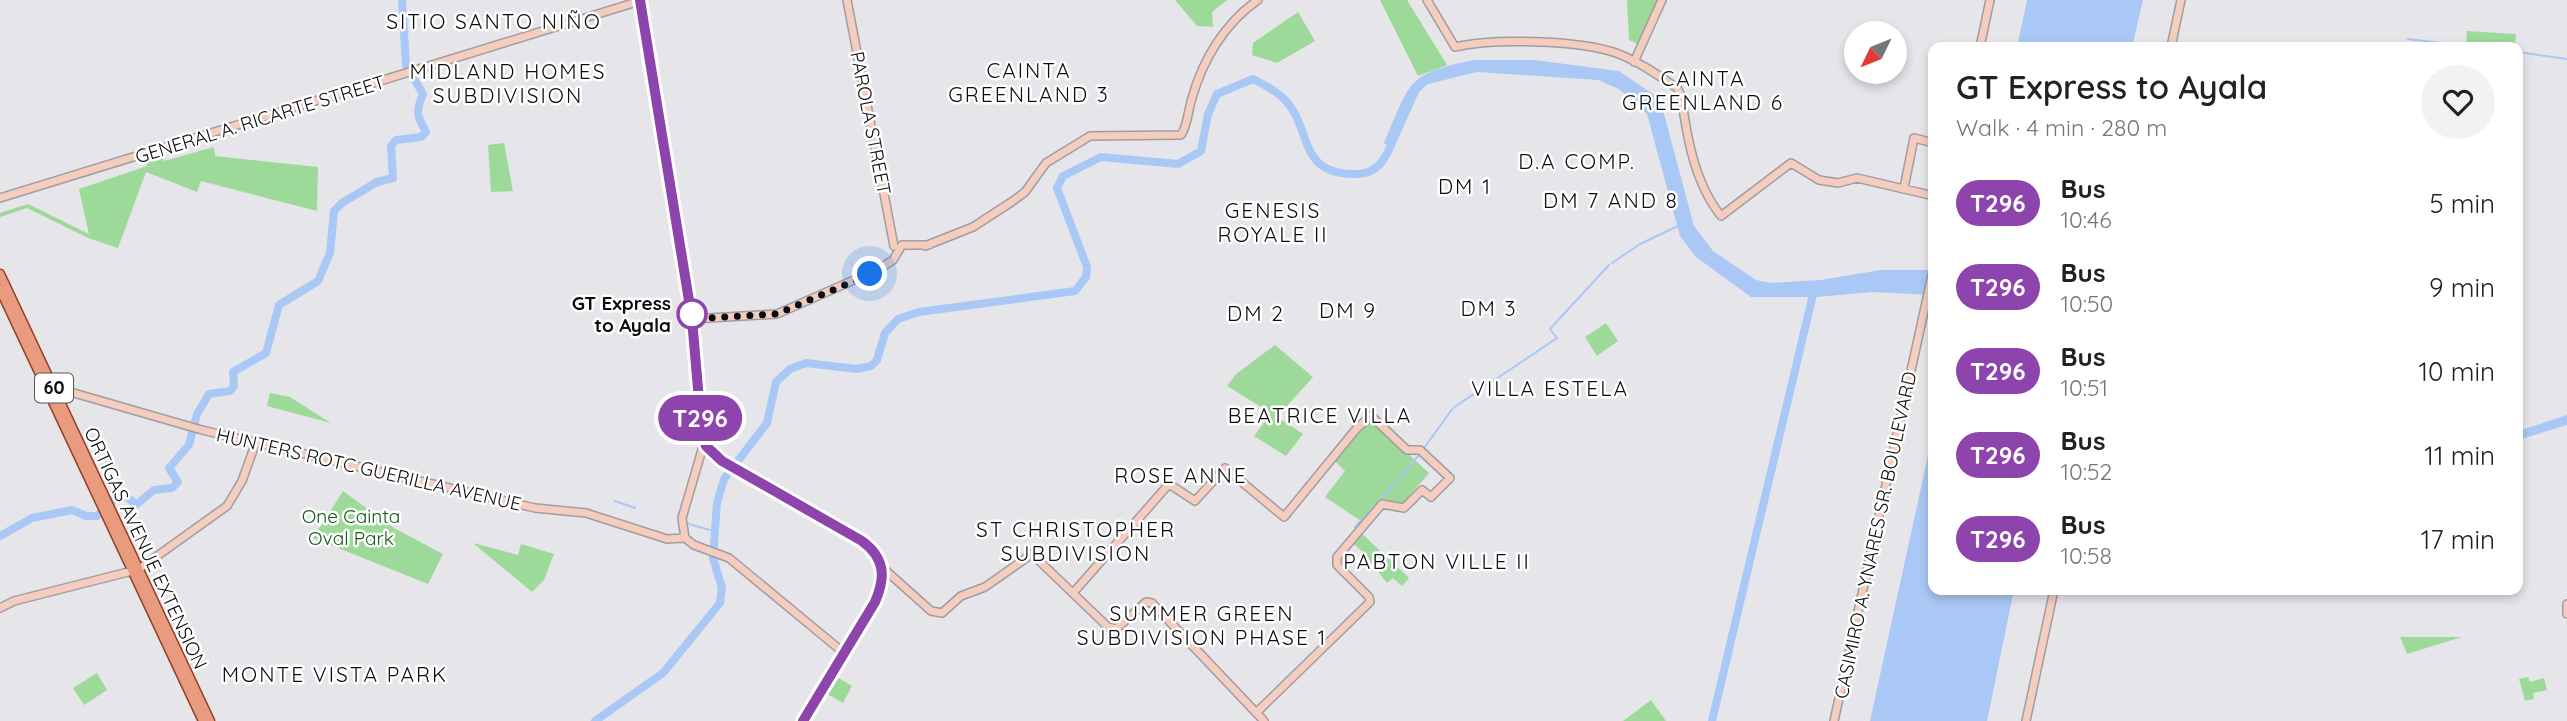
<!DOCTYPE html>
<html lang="en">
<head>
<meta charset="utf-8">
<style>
	body { margin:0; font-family:Quicksand,sans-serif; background:#f2f2f2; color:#222; height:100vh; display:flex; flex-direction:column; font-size:26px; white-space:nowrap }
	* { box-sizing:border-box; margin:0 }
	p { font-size:23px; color:#767676 }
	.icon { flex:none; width:38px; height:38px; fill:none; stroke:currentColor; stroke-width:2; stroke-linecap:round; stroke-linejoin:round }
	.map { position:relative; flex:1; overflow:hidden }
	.drawer { position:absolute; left:1928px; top:42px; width:595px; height:553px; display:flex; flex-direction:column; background:#fff; border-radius:14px; box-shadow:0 4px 10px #0003 }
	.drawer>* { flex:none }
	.badge { padding:0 14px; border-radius:23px; font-size:24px; line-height:46px }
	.needle { width:46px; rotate:227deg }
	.tools { position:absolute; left:1844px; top:21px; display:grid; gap:14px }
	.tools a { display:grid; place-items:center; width:63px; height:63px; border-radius:50%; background:#fff; box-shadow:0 4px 10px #0003; font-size:35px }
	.you { position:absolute; width:35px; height:35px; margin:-18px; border:5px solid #fff; border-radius:50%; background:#1a73e8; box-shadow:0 0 0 10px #1a73e833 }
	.map>.badge { position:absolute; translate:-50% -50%; box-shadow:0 0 0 4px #fff }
	.round { display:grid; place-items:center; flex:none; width:74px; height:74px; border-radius:37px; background:#f2f2f2 }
	.headline { display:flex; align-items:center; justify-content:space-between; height:119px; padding:0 28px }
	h1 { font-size:33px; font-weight:600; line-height:52px }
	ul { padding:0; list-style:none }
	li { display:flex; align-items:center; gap:21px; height:84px; padding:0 28px }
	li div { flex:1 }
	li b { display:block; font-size:26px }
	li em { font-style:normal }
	li .badge { min-width:77px; font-weight:700; text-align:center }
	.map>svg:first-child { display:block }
	.green { fill:#9dd999 }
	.water { fill:#aac8f5 }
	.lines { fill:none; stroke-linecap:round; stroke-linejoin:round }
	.stream { stroke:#aac8f5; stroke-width:2 }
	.river { stroke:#aac8f5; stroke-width:8 }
	.secondary-casing { stroke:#9e9da2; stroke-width:10 }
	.primary-casing { stroke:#933d21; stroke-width:11 }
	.secondary { stroke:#f4cdbf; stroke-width:7 }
	.primary { stroke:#e99b80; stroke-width:8 }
	.line-casing { stroke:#fff; stroke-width:16 }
	.line { stroke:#8e44ad; stroke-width:10 }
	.walk { stroke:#0c0c0e; stroke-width:7; stroke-dasharray:0 12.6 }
	.stop-dot { fill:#fff; stroke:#8e44ad; stroke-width:3.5 }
	.labels { text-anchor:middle; stroke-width:5; stroke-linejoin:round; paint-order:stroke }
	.shield { fill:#fff; stroke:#555556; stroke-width:2 }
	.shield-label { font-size:18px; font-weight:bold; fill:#0c0c0e }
	.street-label { font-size:19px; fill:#0c0c0e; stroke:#fff }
	.stop-label { font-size:19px; font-weight:bold; fill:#0c0c0e; stroke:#fff; text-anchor:end }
	.park-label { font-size:19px; fill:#125713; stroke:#fff }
	.neighbourhood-label { font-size:21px; letter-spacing:2px; fill:#0c0c0e; stroke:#fff }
</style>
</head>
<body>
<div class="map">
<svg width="2567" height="721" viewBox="0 0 2567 721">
	<rect width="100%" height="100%" fill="#e6e5ea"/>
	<path class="green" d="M 1175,0 L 1227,0 L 1212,12 L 1213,27 L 1197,26 Z
		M 1380,0 L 1407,0 L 1447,65 L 1418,76 Z
		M 1627,0 L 1660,0 L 1640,45 L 1629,40 Z
		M 1298,12 L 1315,41 L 1277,63 L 1252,55 L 1253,43 Z
		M 2467,31 L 2516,34 L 2515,47 L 2466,45 Z
		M 504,143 L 513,191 L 491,192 L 488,145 Z
		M 214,147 L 215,156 L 318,167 L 317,211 L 201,181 L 197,192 L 146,172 L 118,248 L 88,238 L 27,208 L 0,217 L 0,213 L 28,204 L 89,234 L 79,189 L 147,166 L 145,156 L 160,152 L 164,161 Z
		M 1606,323 L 1618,341 L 1597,356 L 1585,337 Z
		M 1275,345 L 1313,377 L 1277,417 L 1303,434 L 1286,456 L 1254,436 L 1271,413 L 1227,386 L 1236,374 Z
		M 270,393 L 290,397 L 331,423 L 267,406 Z
		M 1367,419 L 1372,420 L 1429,473 L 1402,504 L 1379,499 L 1361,521 L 1325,497 L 1345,471 L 1333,459 Z
		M 343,491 L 394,528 L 443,554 L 428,584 L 313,538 Z
		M 1359,531 L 1409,578 L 1402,586 L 1393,578 L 1387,583 L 1363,552 L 1350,541 Z
		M 473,543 L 518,555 L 521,544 L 554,554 L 544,580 L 532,592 Z
		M 2400,637 L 2462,637 L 2407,654 Z
		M 97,673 L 107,690 L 84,705 L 73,688 Z
		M 837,677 L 852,686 L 843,703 L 827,694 Z
		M 2528,677 L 2530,682 L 2544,678 L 2547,690 L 2533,693 L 2534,699 L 2525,701 L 2519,679 Z
		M 1651,700 L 1666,721 L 1623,721 Z"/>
	<path class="water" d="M 2027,0 L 2143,0 L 2132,47 L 2017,47 Z
		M 1474,60 L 1534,60 L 1619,71 L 1660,99 L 1694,226 L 1713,251 L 1756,280 L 1771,283 L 1821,280 L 1881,270 L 1934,270 L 1934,295 L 1872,292 L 1817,297 L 1751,297 L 1696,257 L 1680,236 L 1647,114 L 1619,89 L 1598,80 L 1477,72 L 1428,84 L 1419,92 L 1393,150 L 1384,143 C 1410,84 1405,73 1474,60 Z
		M 2567,415 L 2567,425 L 2518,440 L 2518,431 Z
		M 1934,428 L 1934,590 L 2014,590 L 1987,721 L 1870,721 Z"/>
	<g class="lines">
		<path class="stream" d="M 2408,39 L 2474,47
			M 2518,52 L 2567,59
			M 1612,263 L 1640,244 L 1678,226
			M 1424,448 L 1453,408 L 1557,338 L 1550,329 L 1609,265
			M 1401,476 L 1419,455
			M 615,501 L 635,508
			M 686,523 L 713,531
			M 1355,527 L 1399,479"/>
		<path class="river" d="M 0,536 L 32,518 L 72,510 L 86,516 L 97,516 L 118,496 L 125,495 L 136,505 L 154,490 L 172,488 L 178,482 L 169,468 L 189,445 L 197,414 L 209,394 L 230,391 L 234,386 L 233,372 L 266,353 L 279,305 L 318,281 L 330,253 L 334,211 L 342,203 L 377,182 L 393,178 L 391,146 L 396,140 L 421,137 L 426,132 C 417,116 415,112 423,94 L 406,65 L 402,0
			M 595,721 L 663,673 L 720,603 L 722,588 L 713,558 L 717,503 L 724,479 L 767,423 L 776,382 L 790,369 L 806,363 L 857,369 L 871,366 L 877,360 L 885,333 L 898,319 L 919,312 L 1075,291 L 1086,277 L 1087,267 L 1057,188 L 1063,176 L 1101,157 L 1178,164 L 1201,151 L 1208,114 L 1217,94 L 1253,79 C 1264,85 1276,90 1285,100 C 1313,129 1296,175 1357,174 C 1378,174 1386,158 1393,140
			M 1712,721 L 1814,290"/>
		<g class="secondary-casing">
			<path id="secondary" d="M 640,0 L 692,319 L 702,435 L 708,448 L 722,461 L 862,541 C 885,558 886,577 875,602 L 803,721
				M 847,0 L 894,246
				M 1427,0 L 1455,47 C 1493,38 1578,40 1616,53 C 1638,61 1658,75 1677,88 L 1681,95 C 1687,137 1694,182 1721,216 L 1791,163 L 1819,180 L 1838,183 L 1857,178 L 1934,196
				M 1980,47 L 1990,0
				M 2171,47 L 2181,0
				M 1634,62 L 1662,0
				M 1904,188 L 1914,138 L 1934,143
				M 0,198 L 640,1
				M 925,246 L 973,227 L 1013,201 L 1025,192 L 1046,163 L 1090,136 L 1181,135 C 1188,125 1188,110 1192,98 C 1203,59 1225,23 1258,0
				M 692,319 L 777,314 L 881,268 L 893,260 L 902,245 L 929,245
				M 53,387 L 202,430 L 535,508 L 586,513 L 667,539 L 685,538
				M 704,443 L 682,518 L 685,538 L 694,545 L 729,558 L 844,653
				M 883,568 L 931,611 L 942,613 L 961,596 L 985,587 L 1032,554 L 1108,627 L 1116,629 L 1146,602 L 1152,603 L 1264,721
				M 139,569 L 227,506 L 242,481 L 256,442
				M 1073,593 L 1169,484 L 1195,501 L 1225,468 L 1284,517 L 1357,428 L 1371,416 L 1407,450 L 1420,450 L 1450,478 L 1431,497 L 1422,490 L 1404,508 L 1382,504 L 1337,557 L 1337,565 L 1369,597 L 1370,602 L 1256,713
				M 2567,604 L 2567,614
				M 0,608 L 14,601 L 132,571
				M 1834,721 L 1934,266
				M 2026,721 L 2054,590"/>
		</g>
		<g class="primary-casing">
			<path id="primary" d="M 0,274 L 210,721
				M 0,289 L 203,721"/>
		</g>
		<use href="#secondary" class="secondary"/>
		<use href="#primary" class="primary"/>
	</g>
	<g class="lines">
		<g class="line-casing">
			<path id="line" d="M 640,0 L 692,319 L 702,435 L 706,446 L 722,461 L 862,541 C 885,558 886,577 875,602 L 803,721"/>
		</g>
		<use href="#line" class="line"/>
		<path class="walk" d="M 692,314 L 692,319 L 777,314 L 870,274"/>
	</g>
	<circle class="stop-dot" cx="692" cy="314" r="14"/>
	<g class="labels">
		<rect class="shield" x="35" y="373.5" width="38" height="29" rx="5"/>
		<g class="shield-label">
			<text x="54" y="394">60</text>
		</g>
		<g class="street-label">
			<text transform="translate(260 119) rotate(-17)" y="7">GENERAL A. RICARTE STREET</text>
			<text transform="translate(871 123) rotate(79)" y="7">PAROLA STREET</text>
			<text transform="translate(369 469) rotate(13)" y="7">HUNTERS ROTC GUERILLA AVENUE</text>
			<text transform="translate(1875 535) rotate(-78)" y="7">CASIMIRO A. YNARES SR. BOULEVARD</text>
			<text transform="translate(146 548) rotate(65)" y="7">ORTIGAS AVENUE EXTENSION</text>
		</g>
		<g class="stop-label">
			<text x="671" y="310">GT Express<tspan x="671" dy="22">to Ayala</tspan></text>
		</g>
		<g class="park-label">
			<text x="351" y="523">One Cainta<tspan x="351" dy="22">Oval Park</tspan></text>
		</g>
		<g class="neighbourhood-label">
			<text x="494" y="29">SITIO SANTO NIÑO</text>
			<text x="1029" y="78">CAINTA<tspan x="1029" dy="24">GREENLAND 3</tspan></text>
			<text x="508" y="79">MIDLAND HOMES<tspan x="508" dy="24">SUBDIVISION</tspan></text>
			<text x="1703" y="86">CAINTA<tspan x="1703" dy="24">GREENLAND 6</tspan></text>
			<text x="1577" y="169">D.A COMP.</text>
			<text x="1465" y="194">DM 1</text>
			<text x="1611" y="208">DM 7 AND 8</text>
			<text x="1273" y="218">GENESIS<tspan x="1273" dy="24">ROYALE II</tspan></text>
			<text x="1489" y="316">DM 3</text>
			<text x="1348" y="318">DM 9</text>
			<text x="1256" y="321">DM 2</text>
			<text x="1550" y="396">VILLA ESTELA</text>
			<text x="1320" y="423">BEATRICE VILLA</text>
			<text x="1181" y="483">ROSE ANNE</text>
			<text x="1076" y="537">ST CHRISTOPHER<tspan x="1076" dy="24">SUBDIVISION</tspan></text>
			<text x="1437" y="569">PABTON VILLE II</text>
			<text x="1202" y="621">SUMMER GREEN<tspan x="1202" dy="24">SUBDIVISION PHASE 1</tspan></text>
			<text x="335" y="682">MONTE VISTA PARK</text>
		</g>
	</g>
</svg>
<div class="tools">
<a><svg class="needle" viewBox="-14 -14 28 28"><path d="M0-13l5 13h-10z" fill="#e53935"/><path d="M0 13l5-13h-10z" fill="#767676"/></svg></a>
</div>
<div class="you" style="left:870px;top:274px"></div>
<b class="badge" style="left:700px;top:418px;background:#8e44ad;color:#fff">T296</b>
<section class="drawer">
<div class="headline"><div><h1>GT Express to Ayala</h1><p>Walk · 4 min · 280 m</p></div><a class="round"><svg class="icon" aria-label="heart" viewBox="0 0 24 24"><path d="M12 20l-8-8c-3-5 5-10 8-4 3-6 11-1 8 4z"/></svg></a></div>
<ul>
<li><span class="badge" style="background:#8e44ad;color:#fff">T296</span><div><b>Bus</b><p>10:46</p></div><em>5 min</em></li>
<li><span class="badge" style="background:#8e44ad;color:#fff">T296</span><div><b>Bus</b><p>10:50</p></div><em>9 min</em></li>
<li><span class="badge" style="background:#8e44ad;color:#fff">T296</span><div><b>Bus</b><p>10:51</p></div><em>10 min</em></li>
<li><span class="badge" style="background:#8e44ad;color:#fff">T296</span><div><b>Bus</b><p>10:52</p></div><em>11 min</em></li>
<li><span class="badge" style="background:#8e44ad;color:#fff">T296</span><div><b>Bus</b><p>10:58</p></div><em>17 min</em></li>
</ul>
</section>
</div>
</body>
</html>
